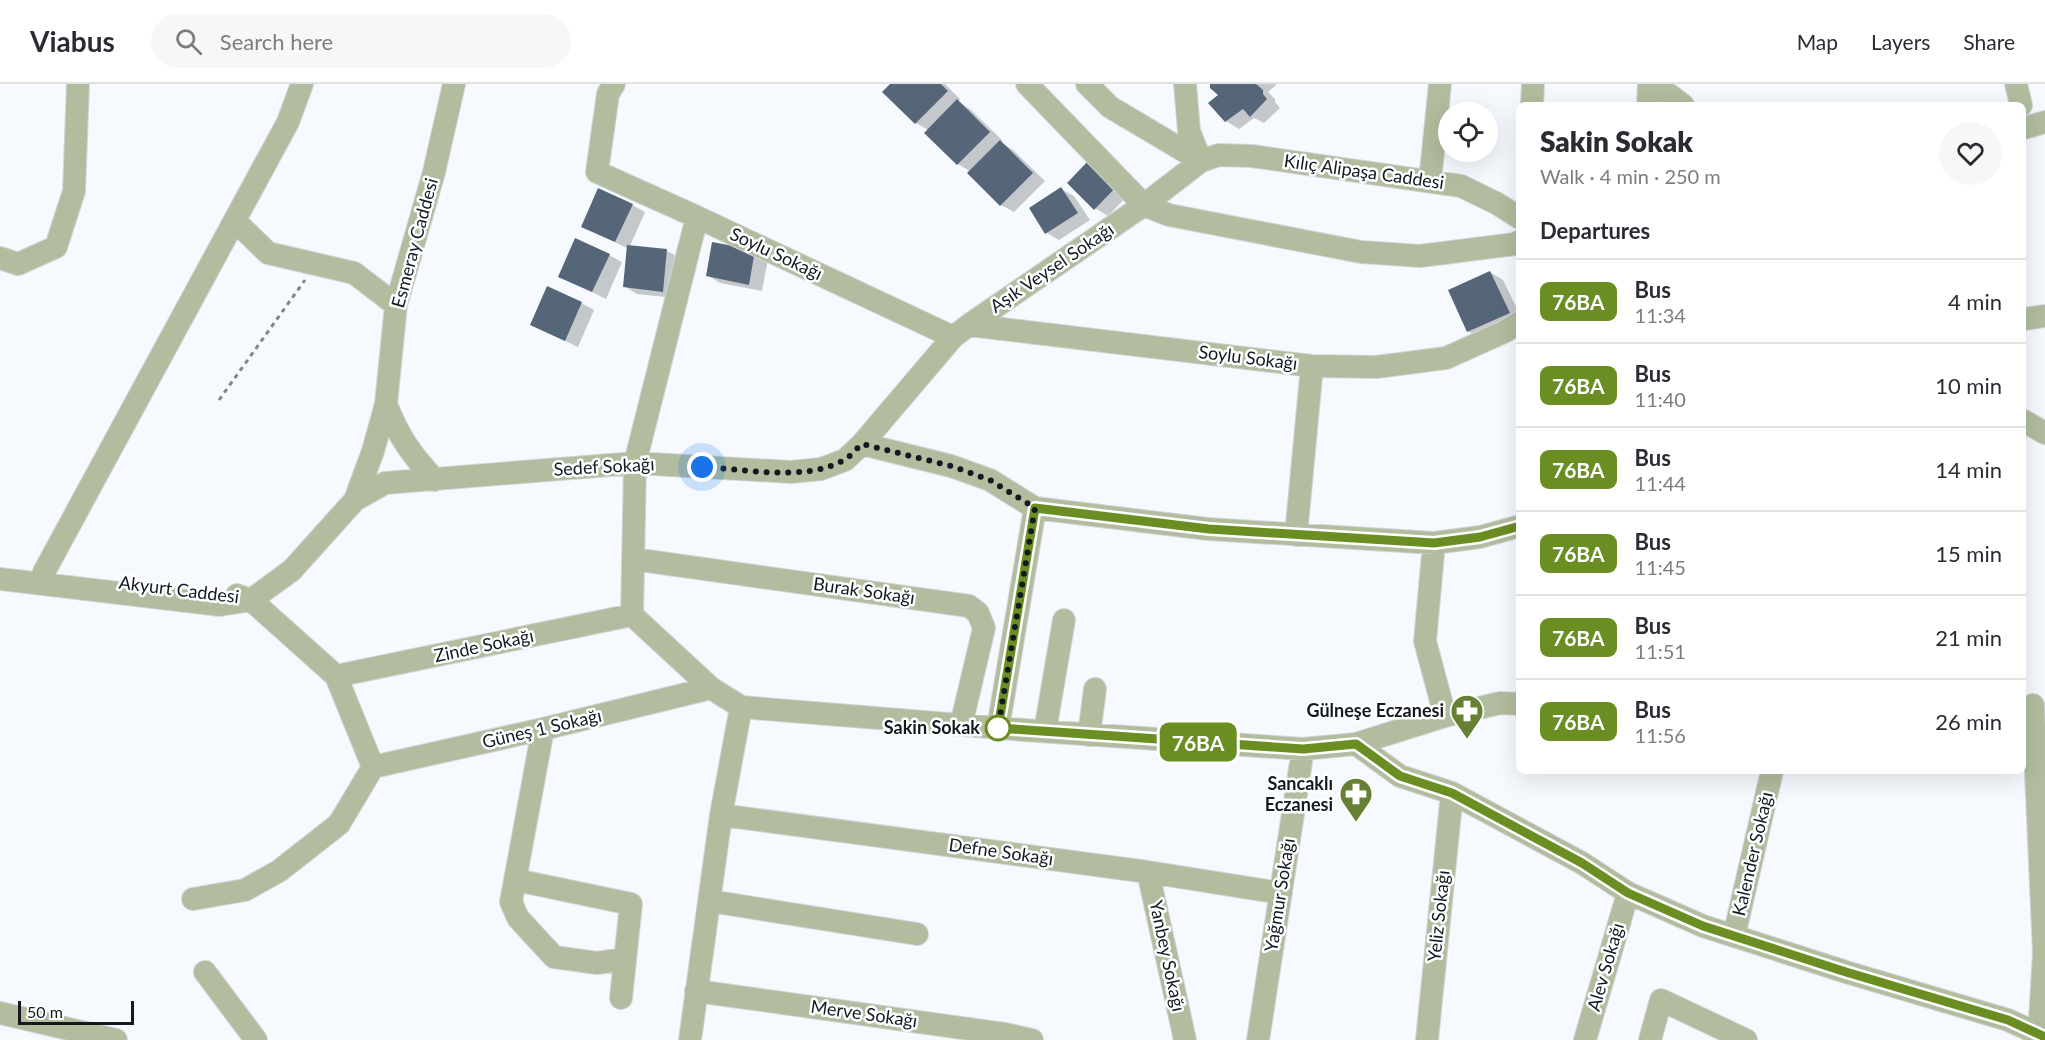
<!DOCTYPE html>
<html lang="en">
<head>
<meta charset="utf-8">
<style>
	body { margin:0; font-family:Lato,sans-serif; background:#f7f7f7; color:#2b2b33; height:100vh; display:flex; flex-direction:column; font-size:22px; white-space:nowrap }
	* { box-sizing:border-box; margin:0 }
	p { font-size:20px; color:#7c7c81 }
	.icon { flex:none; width:33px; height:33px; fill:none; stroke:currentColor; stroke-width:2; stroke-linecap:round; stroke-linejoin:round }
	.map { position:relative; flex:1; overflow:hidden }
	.side { position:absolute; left:1516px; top:18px; width:510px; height:672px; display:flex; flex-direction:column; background:#fff; border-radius:9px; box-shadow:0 6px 24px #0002 }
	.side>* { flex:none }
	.badge { padding:0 12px; border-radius:9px; font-size:21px; line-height:39px }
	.tools { position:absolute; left:1438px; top:18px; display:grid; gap:12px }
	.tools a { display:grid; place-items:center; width:60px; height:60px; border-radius:50%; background:#fff; box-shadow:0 6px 24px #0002; font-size:30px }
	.scale { position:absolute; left:18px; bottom:15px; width:116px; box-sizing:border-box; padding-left:6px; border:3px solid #121921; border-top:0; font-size:16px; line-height:21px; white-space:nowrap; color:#121921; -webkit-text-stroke:4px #fff; paint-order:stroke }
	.you { position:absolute; width:30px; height:30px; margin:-15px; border:4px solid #fff; border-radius:50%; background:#1a73e8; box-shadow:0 0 0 9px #1a73e833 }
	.map>.badge { position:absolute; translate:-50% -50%; box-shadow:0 0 0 3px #fff }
	h2 { padding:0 24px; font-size:22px; line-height:54px }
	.round { display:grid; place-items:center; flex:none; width:63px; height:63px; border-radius:32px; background:#f7f7f7 }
	.head { display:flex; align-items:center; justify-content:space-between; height:102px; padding:0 24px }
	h1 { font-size:28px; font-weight:800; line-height:45px }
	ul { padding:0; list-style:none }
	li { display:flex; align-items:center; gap:18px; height:84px; padding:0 24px; border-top:2px solid #e1e1e2 }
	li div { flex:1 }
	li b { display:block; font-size:22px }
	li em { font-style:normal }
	li .badge { min-width:66px; font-weight:700; text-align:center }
	header { display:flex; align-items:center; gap:36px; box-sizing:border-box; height:84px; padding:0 30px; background:#fff; border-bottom:2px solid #e1e1e2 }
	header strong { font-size:28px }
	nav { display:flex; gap:33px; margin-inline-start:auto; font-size:21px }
	.search { width:420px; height:54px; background:#f7f7f7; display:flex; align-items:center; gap:15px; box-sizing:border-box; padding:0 21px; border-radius:33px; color:#7c7c81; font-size:22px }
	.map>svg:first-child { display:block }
	.shadow { fill:#0003 }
	.building { fill:#566679 }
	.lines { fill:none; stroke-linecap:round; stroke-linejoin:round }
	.minor-casing { stroke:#d2d6db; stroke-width:24 }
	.path { stroke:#81868c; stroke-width:3; stroke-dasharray:4.5 4.5; stroke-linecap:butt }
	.minor { stroke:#b1bd9e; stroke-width:22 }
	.line-casing { stroke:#fff; stroke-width:14 }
	.line { stroke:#6b8e23; stroke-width:9 }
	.walk { stroke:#121921; stroke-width:6; stroke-dasharray:0 10.8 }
	.stop-dot { fill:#fff; stroke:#6b8e23; stroke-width:3 }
	.labels { text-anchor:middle; stroke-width:5; stroke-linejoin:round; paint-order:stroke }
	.street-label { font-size:18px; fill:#121921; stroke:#fff }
	.poi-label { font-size:18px; font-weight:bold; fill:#121921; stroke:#fff; text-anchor:end }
	.stop-label { font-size:18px; font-weight:bold; fill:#121921; stroke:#fff; text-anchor:end }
</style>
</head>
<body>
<header>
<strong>Viabus</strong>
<div class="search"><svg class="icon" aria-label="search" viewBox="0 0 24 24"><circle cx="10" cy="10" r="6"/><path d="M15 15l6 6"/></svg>Search here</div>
<nav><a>Map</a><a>Layers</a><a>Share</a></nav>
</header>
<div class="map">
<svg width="2045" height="956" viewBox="0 0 2045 956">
	<rect width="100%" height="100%" fill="#f6fafe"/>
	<path class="shadow" d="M 892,0 L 945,0 L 960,15 L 958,18 L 970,25 L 1002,56 L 1000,58 L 1013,66 L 1045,97 L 1014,128 L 1001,121 L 971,88 L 958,80 L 928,46 L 916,39 L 884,8 Z
		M 1211,0 L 1277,0 L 1268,8 L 1275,15 L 1275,18 L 1280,24 L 1264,39 L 1254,34 L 1239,45 L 1226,37 L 1210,19 L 1220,11 Z
		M 1090,76 L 1129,110 L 1108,132 L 1095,124 Z
		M 1061,105 L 1074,112 L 1090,136 L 1059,156 L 1047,149 Z
		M 632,121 L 645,128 L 630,162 L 667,167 L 680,174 L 675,214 L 637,210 L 624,202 L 629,165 L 583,143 Z
		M 714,160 L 768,175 L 762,207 L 720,199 L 707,191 Z
		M 609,171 L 622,178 L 606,215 L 560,192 Z
		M 1490,188 L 1503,196 L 1520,231 L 1481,255 L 1468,247 Z
		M 581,219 L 594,226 L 578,263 L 532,241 Z"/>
	<path class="building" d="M 890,0 L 941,0 L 948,7 L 915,40 L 882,8 Z
		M 1210,0 L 1256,0 L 1263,6 L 1263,10 L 1267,15 L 1250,33 L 1243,25 L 1225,38 L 1208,19 L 1218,11 L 1210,4 Z
		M 957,15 L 990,48 L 957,81 L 924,49 Z
		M 1000,56 L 1033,89 L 1000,122 L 967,89 Z
		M 1090,75 L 1117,102 L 1094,126 L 1067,99 Z
		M 1061,103 L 1078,129 L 1045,150 L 1029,124 Z
		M 598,104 L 633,120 L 615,158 L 581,143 Z
		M 575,154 L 610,170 L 592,208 L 558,193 Z
		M 712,158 L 755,166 L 749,201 L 706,192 Z
		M 627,161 L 667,165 L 663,208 L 623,203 Z
		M 1490,187 L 1510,229 L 1467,248 L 1448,206 Z
		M 547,202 L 582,218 L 565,257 L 530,241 Z"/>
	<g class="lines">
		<g class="minor-casing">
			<path id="minor" d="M 614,0 L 608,10 L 597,88 L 697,133 L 635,379 L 632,531 L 711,604 L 741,623 L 1024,646 L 1303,665 L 1356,660 L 1445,632 L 1500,619 L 1520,620
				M 1027,0 L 1144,121 L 1169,131 L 1361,168 L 1420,172 L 1515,160 L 1520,157
				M 1087,0 L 1110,23 L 1201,77
				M 1185,0 L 1189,47 L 1201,77
				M 1655,0 L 1683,21
				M 2016,0 L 2021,21
				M 1532,21 L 1533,0
				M 1648,21 L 1649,0
				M 2024,44 L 2045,38
				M 1430,97 L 1440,0
				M 697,133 L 953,253
				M 235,137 L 268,169 L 354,189 L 396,221
				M 0,174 L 18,180 L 56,163 L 74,107 L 78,0
				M 2024,235 L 2045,232
				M 969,241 L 1312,282 L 1376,283 L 1446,274 L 1506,247 L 1520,238
				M 386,320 C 399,353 410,369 435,396
				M 2024,337 L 2045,349
				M 862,360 L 951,382 L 990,396 L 1035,424 L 1208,445 L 1434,459 L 1480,453 L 1520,442
				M 355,416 L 373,367 L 386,320 L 396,221 L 434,88 L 454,0
				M 1296,451 L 1312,282
				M 1434,459 L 1425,557 L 1445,632
				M 633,475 L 969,522 L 978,529 L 984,544 L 961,641
				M 0,495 L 220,521 L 251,516 L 292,486 L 355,416 L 385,399 L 635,379 L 791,388 L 821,385 L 845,376 L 862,360 L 953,253 L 969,241 L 1144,121 L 1201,77 L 1219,71 L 1252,72 L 1461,102 L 1496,119 L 1520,134
				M 42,499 L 44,488 L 288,38 L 302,0
				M 237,511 L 251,516 L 336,592 L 373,683
				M 336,592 L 632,531
				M 2033,621 L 2044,869 L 2039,951
				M 998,644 L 1035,424
				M 543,645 L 511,818 L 518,834 L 554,873 L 597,879 L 625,875
				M 1045,647 L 1064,536
				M 1089,651 L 1095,605
				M 1356,660 L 1400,692 L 1452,709 L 1582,779 L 1628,809 L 1703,842 L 1846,888 L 2008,936 L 2045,953
				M 373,683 L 543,645 L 711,604
				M 721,731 L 1148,788 L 1281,809
				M 1148,788 L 1185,956
				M 516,796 L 631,820 L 621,914
				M 193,815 L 245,806 L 279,787 L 339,740 L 373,683
				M 710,817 L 917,850
				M 1734,852 L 1772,687
				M 205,888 L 256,956
				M 696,907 L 1005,950 L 1032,956
				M 0,929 L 116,956
				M 690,956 L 721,731 L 741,623
				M 1258,956 L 1303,665
				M 1427,956 L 1452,709
				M 1585,956 L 1628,809
				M 1650,956 L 1661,916 L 1746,956"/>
		</g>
		<path class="path" d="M 219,316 L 305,196"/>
		<use href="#minor" class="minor"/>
	</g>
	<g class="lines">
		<g class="line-casing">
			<path id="line" d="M 1520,442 L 1480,453 L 1434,459 L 1209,445 L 1035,424 L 998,644 L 1303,665 L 1356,660 L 1400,692 L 1452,709 L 1582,779 L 1628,809 L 1703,842 L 1846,888 L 2008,936 L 2045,953"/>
		</g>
		<use href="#line" class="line"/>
		<path class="walk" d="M 702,383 C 744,385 807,398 844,376 C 851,372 856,365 862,360 L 951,382 L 990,396 L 1035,424 L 998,644"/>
	</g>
	<defs>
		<g id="pharmacy-pin" transform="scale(1.725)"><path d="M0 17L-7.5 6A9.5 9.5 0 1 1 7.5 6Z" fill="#678134" stroke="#fff"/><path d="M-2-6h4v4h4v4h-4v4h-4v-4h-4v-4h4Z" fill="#fff"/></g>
	</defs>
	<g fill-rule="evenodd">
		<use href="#pharmacy-pin" x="1467" y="627"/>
		<use href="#pharmacy-pin" x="1356" y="710"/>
	</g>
	<circle class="stop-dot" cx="998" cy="644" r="12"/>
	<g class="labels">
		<g class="street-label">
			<text transform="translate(1364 88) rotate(8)" y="6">Kılıç Alipaşa Caddesi</text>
			<text transform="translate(415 159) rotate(-75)" y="6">Esmeray Caddesi</text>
			<text transform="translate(776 170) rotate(25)" y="6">Soylu Sokağı</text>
			<text transform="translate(1052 184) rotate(-34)" y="6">Aşık Veysel Sokağı</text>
			<text transform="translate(1248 274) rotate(7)" y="6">Soylu Sokağı</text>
			<text transform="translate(604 383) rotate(-3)" y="6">Sedef Sokağı</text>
			<text transform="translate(179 506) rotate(7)" y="6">Akyurt Caddesi</text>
			<text transform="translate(864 507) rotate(8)" y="6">Burak Sokağı</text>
			<text transform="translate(484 562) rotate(-12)" y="6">Zinde Sokağı</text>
			<text transform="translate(542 645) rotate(-13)" y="6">Güneş 1 Sokağı</text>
			<text transform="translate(1001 768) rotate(8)" y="6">Defne Sokağı</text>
			<text transform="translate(1753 770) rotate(-77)" y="6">Kalender Sokağı</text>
			<text transform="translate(1280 811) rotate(-81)" y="6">Yağmur Sokağı</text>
			<text transform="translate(1439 832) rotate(-84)" y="6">Yeliz Sokağı</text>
			<text transform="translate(1167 872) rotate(78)" y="6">Yanbey Sokağı</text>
			<text transform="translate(1606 883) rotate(-74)" y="6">Alev Sokağı</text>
			<text transform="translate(864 930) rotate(8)" y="6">Merve Sokağı</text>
		</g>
		<g class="poi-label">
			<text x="1444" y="633">Gülneşe Eczanesi</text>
			<text x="1333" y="706">Sancaklı<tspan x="1333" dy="21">Eczanesi</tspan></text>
		</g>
		<g class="stop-label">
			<text x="980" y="650">Sakin Sokak</text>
		</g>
	</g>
</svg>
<div class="tools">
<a><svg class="icon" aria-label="locate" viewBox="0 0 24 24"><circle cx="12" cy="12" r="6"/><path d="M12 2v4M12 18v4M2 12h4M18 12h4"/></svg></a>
</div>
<div class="scale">50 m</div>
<div class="you" style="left:702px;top:383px"></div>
<b class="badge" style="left:1198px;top:658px;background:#6b8e23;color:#fff">76BA</b>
<section class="side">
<div class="head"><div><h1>Sakin Sokak</h1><p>Walk · 4 min · 250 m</p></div><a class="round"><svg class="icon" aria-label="heart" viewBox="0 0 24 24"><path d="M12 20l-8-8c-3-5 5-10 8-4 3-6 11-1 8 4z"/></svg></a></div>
<h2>Departures</h2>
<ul>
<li><span class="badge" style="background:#6b8e23;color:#fff">76BA</span><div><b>Bus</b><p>11:34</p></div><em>4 min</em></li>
<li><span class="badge" style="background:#6b8e23;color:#fff">76BA</span><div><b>Bus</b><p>11:40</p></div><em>10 min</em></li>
<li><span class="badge" style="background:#6b8e23;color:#fff">76BA</span><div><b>Bus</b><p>11:44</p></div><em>14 min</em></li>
<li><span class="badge" style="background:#6b8e23;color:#fff">76BA</span><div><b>Bus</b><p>11:45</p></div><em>15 min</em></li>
<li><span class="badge" style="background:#6b8e23;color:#fff">76BA</span><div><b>Bus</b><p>11:51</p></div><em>21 min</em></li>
<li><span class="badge" style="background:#6b8e23;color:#fff">76BA</span><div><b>Bus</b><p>11:56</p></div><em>26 min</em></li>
</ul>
</section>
</div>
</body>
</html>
